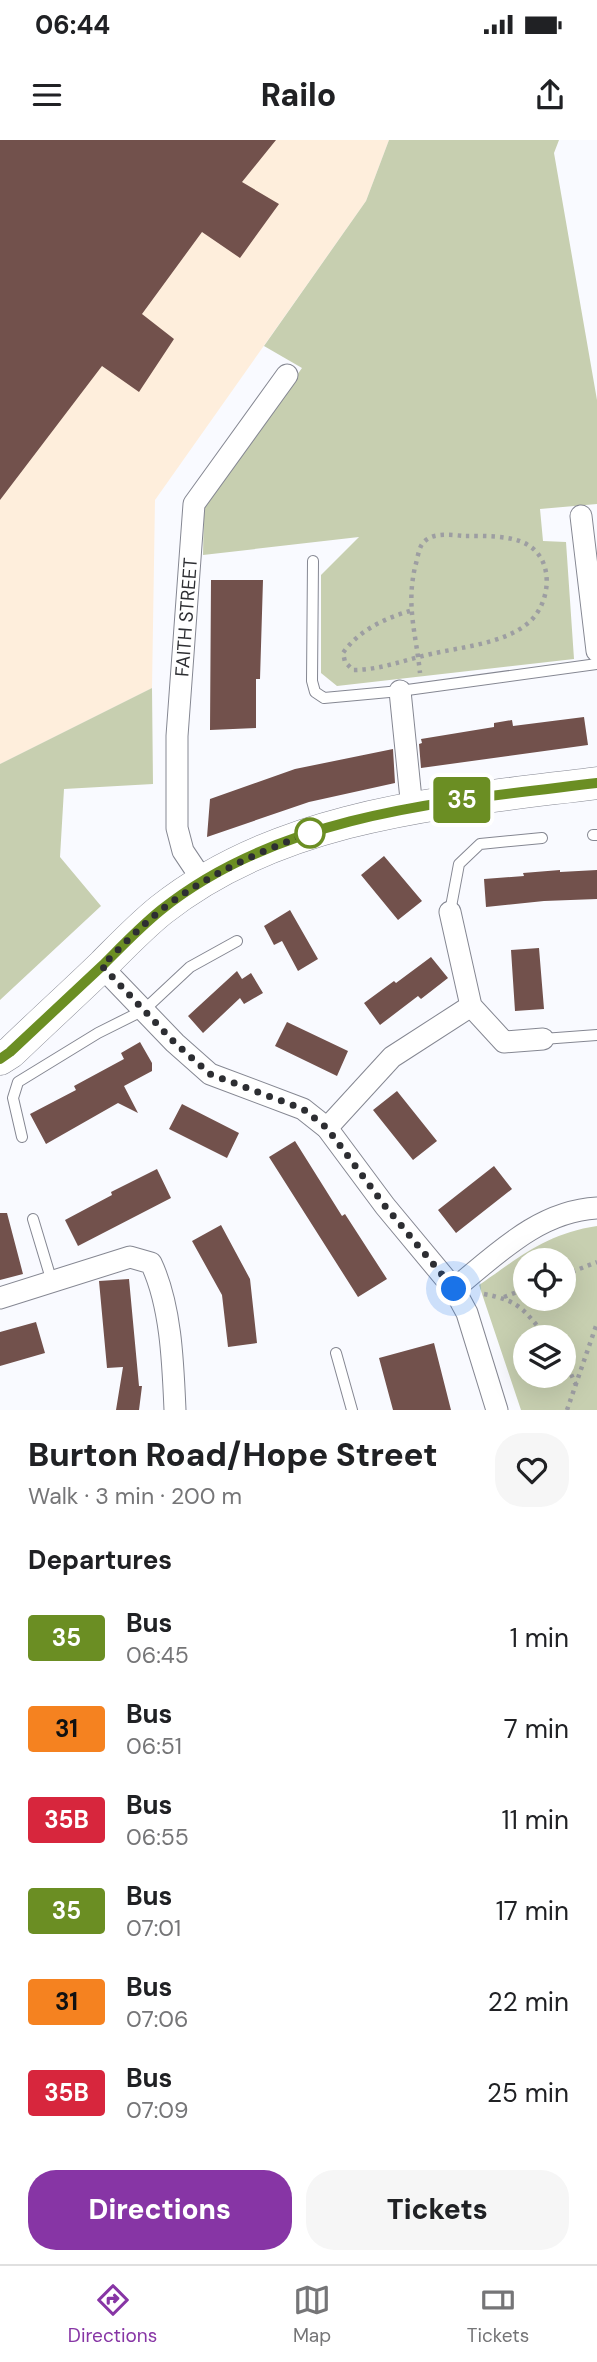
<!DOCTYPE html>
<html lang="en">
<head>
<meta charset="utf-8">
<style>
	body { margin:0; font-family:"DM Sans",sans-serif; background:#f6f6f6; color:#202124; height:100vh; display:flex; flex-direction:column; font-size:26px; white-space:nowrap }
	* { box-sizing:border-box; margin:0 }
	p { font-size:23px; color:#757577 }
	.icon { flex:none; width:38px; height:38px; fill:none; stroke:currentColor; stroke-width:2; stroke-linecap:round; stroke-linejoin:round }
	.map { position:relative; height:1270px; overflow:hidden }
	.panel { display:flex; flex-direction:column; background:#fff; flex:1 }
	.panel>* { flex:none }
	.badge { padding:0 14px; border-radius:5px; font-size:24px; line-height:46px }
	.tools { position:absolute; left:513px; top:1108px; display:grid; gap:14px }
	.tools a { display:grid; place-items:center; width:63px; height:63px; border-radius:50%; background:#fff; box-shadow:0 7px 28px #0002; font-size:35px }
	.you { position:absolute; width:35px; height:35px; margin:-18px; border:5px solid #fff; border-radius:50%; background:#1a73e8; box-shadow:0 0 0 10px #1a73e833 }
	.map>.badge { position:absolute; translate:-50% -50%; box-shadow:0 0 0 4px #fff }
	h2 { padding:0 28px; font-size:26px; line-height:63px }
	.round { display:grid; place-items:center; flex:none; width:74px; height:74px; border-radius:28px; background:#f6f6f6 }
	.head { display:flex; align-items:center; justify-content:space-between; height:119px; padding:0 28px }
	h1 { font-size:33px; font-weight:800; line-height:52px }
	.button { display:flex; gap:14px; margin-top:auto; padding:14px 28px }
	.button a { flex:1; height:80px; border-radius:28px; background:#8735a5; color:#fff; font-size:28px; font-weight:800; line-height:80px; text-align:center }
	.button a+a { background:#f6f6f6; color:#202124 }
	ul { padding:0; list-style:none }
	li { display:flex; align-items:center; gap:21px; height:91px; padding:0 28px }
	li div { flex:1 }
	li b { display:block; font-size:26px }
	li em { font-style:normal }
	li .badge { min-width:77px; font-weight:700; text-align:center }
	.status { display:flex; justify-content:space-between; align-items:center; height:49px; padding:0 35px; background:#fff; direction:ltr }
	.status svg { height:19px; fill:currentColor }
	header { display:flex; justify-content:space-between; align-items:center; height:91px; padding:0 28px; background:#fff; font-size:32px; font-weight:800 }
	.tab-bar { display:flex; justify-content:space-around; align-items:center; height:98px; border-top:2px solid #e0e0e0; background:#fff; font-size:19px; color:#757577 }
	.tab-bar a { display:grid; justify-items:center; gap:4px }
	.tab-bar .selected { color:#8735a5 }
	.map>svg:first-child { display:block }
	.industrial { fill:#feeedc }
	.green { fill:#c7cfb0; fill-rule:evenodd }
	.building { fill:#72514c }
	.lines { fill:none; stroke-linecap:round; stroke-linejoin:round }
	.lane-casing { stroke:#858792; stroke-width:12 }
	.street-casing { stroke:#858792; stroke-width:23 }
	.secondary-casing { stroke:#858792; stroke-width:33 }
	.path { stroke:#9d9ea2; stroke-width:4.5; stroke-dasharray:3.5 5; stroke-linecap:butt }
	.lane { stroke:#fff; stroke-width:10 }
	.street { stroke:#fff; stroke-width:21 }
	.secondary { stroke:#fff; stroke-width:32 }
	.line-casing { stroke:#fff; stroke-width:16 }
	.line { stroke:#6b8e23; stroke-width:10 }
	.walk { stroke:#2d2e32; stroke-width:7; stroke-dasharray:0 12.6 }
	.stop-dot { fill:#fff; stroke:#6b8e23; stroke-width:3.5 }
	.labels { text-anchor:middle; stroke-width:7; stroke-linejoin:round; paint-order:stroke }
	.street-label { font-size:19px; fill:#2d2e32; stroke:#fff }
</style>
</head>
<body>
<div class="status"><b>06:44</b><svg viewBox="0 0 49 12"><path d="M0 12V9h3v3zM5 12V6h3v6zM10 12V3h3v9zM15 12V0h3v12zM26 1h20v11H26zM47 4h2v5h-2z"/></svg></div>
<header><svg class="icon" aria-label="menu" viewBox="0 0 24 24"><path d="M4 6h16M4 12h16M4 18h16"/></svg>Railo<svg class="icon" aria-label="share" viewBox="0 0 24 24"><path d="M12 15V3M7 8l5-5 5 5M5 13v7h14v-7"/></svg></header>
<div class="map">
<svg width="597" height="1270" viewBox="0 0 597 1270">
	<rect width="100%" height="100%" fill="#f9faff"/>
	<path class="industrial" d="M 0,0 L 389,0 L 366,61 L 155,360 L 152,548 L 0,624 Z"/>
	<path class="green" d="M 389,0 L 559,0 L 554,13 L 597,260 L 597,364 L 540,369 L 543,401 L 566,402 L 574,519 L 337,546 L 321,533 L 321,435 L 359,397 L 203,415 L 204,365 L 302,228 L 264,206 L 366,61 Z
		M 152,548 L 153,644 L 64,649 L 60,717 L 101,766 L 0,860 L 0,624 Z
		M 597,1086 L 597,1270 L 521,1270 L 479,1145 C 520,1117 545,1094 597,1086 ZM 525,1120 L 564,1120 L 564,1158 L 525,1158 ZM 525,1197 L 564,1197 L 564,1236 L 525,1236 Z"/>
	<path class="building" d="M 0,0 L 276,0 L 242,42 L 279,64 L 240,118 L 202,92 L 142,174 L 174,199 L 139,252 L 102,226 L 0,360 Z
		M 211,440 L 263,440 L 260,539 L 256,539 L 256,588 L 210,590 Z
		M 584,577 L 588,605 L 421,628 L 419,604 L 422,603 L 421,599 L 494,587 L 494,583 L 512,580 L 513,586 Z
		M 393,609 L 395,643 L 309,662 L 207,697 L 210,659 L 295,629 Z
		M 384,716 L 422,761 L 398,780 L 361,735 Z
		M 560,730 L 560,732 L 597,730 L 597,759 L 544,761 L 486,767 L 484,739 L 524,736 L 523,733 Z
		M 290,770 L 318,819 L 298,831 L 282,801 L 274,805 L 264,786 Z
		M 539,808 L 544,869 L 515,871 L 511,810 Z
		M 431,817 L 448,838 L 421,859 L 418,856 L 380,885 L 364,863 L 394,841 L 396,843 Z
		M 237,831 L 242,839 L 251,833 L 263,853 L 244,864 L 240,858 L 203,893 L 188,876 Z
		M 287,882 L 348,911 L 337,936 L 275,906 Z
		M 140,902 L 152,923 L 152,931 L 124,946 L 138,973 L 118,963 L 46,1004 L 30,974 L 76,950 L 74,946 L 124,919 L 121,913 Z
		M 397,951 L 437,1001 L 413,1020 L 373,970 Z
		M 182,964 L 239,993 L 227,1018 L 169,989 Z
		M 295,1001 L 342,1076 L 345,1074 L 387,1139 L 358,1157 L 269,1017 Z
		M 494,1026 L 512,1049 L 456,1093 L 438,1070 Z
		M 157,1029 L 171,1058 L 78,1106 L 65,1080 L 112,1055 L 111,1052 Z
		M 0,1073 L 7,1073 L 23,1134 L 0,1140 Z
		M 221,1085 L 250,1139 L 257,1203 L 228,1207 L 222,1155 L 192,1101 Z
		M 129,1139 L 139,1246 L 142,1246 L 139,1270 L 116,1270 L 123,1227 L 107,1228 L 99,1141 Z
		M 36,1182 L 45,1213 L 0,1226 L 0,1192 Z
		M 434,1203 L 451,1270 L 393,1270 L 379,1218 Z"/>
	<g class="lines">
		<g class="lane-casing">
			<path id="lane" d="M 313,421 L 312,541 L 315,552 L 324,558 L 400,551 L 597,524
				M 593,695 L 597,695
				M 450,772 L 459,724 L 480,704 L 542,698
				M 543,899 L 597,895
				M 22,997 L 13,958 L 18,942 L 98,893 L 144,870 L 190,827 L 237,801
				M 33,1079 L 52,1142
				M 336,1213 L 352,1270"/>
		</g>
		<g class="street-casing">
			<g id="street">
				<path d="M 581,376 L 597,511"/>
				<path d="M 400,551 L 412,669"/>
				<path id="s1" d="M 203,741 L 183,711 L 177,688 L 177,596 L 194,364 L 287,235"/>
				<path d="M 450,772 L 471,866 L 504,902 L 543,899"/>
				<path d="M 101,826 L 175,903 L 210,934 L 303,969 L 327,988 L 385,1066 L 454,1149 L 467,1173 L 497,1270"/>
				<path d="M 327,988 L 392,917 L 471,866"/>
				<path d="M 454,1149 C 497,1114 539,1071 597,1068"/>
				<path d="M 0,1158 L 130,1117 L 151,1123 C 171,1165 173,1223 175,1270"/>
			</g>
		</g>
		<g class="secondary-casing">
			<path id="secondary" d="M 0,919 L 11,912 C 41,883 73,854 103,825 C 122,806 140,787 161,770 C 283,673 448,662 597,643"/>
		</g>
		<path class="path" d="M 410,471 C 385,478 358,491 343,513 L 345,522 L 353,530 C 380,530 404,520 431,514 C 461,507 502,504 527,484 C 550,466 556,422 528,405 C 512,395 484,396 465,396 C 451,395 429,391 421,406 C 418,412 417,421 415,427 C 406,467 416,493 420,533
			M 564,1135 L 597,1122
			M 484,1154 C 521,1161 523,1170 547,1197
			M 504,1157 L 525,1149
			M 564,1219 L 576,1245
			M 567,1270 L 597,1183"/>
		<use href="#lane" class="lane"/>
		<use href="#street" class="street"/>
		<use href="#secondary" class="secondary"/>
	</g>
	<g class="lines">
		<g class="line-casing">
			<path id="line" d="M 0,919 L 10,912 C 41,883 72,854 103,825 C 122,806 140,787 161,770 C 282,673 449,661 597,643"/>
		</g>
		<use href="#line" class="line"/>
		<path class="walk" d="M 310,693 C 258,712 205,736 161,770 C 140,787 121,807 102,826 L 175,903 L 210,934 L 303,969 L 327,988 L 385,1066 L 454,1149"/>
	</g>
	<circle class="stop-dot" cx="310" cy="693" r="14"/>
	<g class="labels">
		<g class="street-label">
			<text dy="7" stroke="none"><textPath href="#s1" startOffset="271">FAITH STREET</textPath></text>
		</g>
	</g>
</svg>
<div class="tools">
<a><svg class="icon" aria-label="locate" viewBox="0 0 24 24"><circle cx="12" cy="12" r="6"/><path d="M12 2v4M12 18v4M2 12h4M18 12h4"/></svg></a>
<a><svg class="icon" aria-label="layers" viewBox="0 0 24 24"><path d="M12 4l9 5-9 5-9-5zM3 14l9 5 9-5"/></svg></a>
</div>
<div class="you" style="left:454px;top:1149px"></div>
<b class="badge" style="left:462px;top:660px;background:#6b8e23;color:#fff">35</b>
</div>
<section class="panel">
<div class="head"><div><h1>Burton Road/Hope Street</h1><p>Walk · 3 min · 200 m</p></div><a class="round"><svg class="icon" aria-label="heart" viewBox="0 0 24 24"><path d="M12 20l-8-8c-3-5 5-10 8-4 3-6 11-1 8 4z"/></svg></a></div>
<h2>Departures</h2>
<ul>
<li><span class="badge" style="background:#6b8e23;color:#fff">35</span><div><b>Bus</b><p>06:45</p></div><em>1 min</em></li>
<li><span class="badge" style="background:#f58220;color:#111">31</span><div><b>Bus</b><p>06:51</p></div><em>7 min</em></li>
<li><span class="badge" style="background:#d7263d;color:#fff">35B</span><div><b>Bus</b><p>06:55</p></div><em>11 min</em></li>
<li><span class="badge" style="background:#6b8e23;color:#fff">35</span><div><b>Bus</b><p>07:01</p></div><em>17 min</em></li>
<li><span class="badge" style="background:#f58220;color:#111">31</span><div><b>Bus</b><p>07:06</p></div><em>22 min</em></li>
<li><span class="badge" style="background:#d7263d;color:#fff">35B</span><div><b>Bus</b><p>07:09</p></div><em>25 min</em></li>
</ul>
<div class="button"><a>Directions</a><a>Tickets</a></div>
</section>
<nav class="tab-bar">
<a class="selected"><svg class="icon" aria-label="directions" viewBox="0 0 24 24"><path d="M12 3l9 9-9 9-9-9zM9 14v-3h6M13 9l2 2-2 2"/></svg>Directions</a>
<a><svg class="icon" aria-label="map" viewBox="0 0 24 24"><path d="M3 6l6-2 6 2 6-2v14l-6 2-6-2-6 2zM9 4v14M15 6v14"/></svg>Map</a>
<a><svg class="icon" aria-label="tickets" viewBox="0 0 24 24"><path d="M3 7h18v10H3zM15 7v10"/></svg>Tickets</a>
</nav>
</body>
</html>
